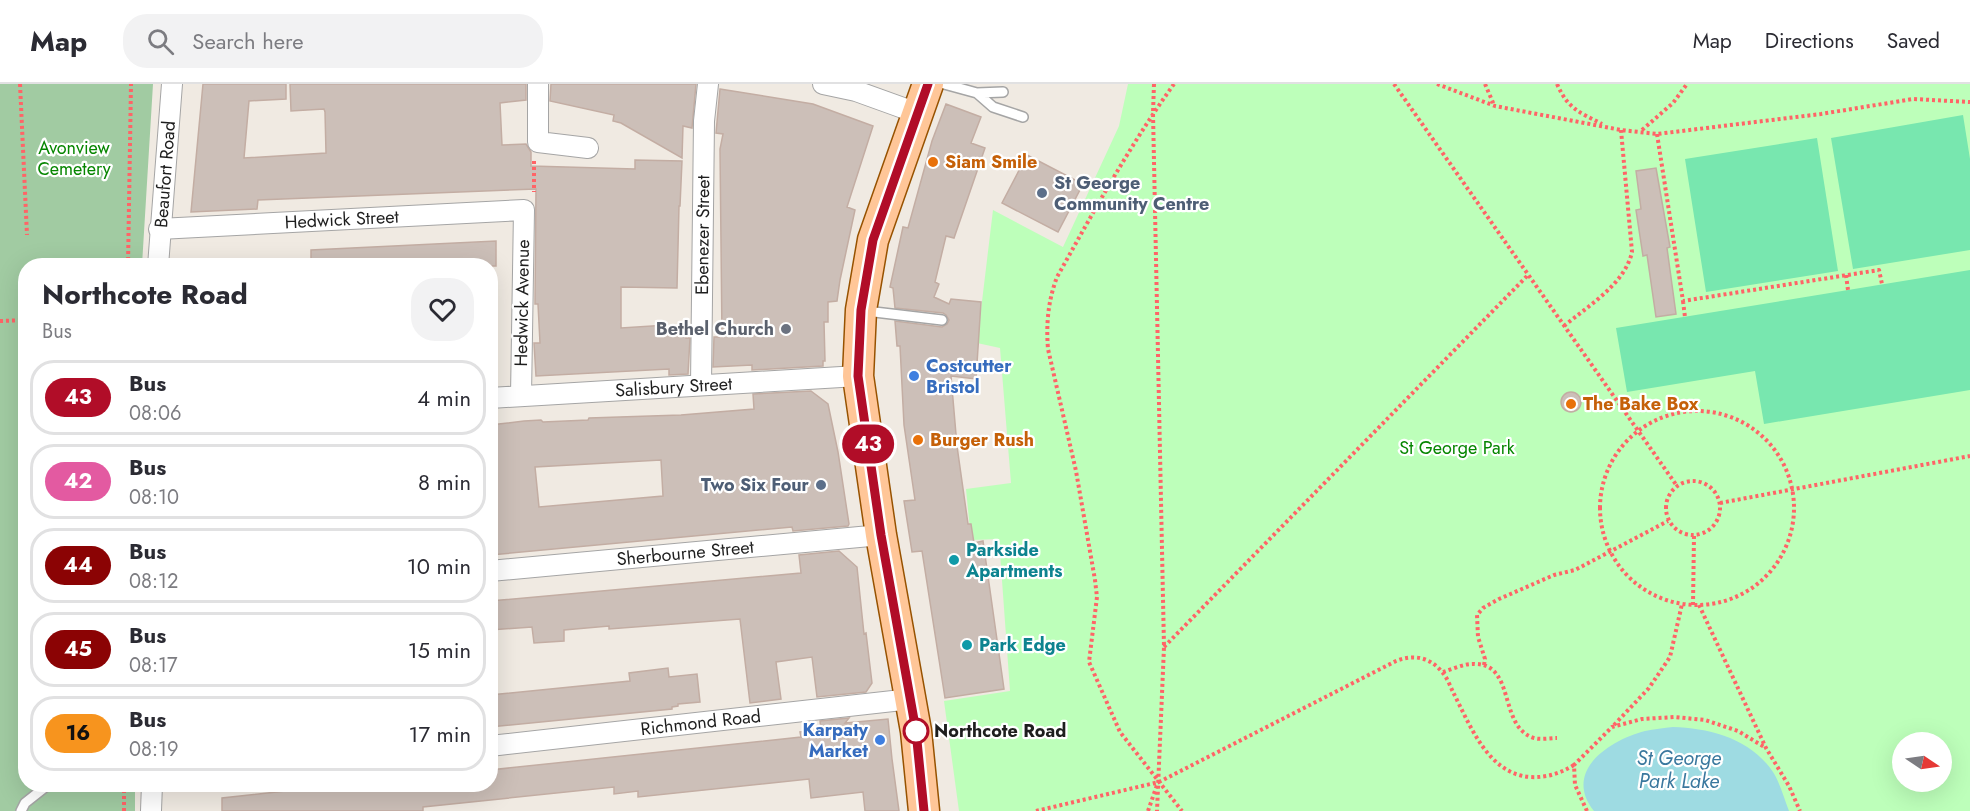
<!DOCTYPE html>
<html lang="en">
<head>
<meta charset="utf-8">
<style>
	body { margin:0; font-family:Jost,sans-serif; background:#f2f2f3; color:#2b2b33; height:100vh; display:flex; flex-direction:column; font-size:22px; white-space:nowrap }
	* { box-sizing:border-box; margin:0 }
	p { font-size:20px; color:#7c7c81 }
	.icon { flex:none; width:33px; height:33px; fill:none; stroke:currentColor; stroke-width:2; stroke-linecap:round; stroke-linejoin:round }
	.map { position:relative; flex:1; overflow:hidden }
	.panel { position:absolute; left:18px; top:174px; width:480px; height:534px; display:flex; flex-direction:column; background:#fff; border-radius:24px; box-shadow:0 6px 24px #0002 }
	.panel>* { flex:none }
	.badge { padding:0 12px; border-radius:20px; font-size:21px; line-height:39px }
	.needle { width:39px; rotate:103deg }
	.buttons { position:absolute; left:1892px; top:648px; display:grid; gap:12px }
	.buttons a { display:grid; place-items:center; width:60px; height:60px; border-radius:50%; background:#fff; box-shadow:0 6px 24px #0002; font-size:30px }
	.map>.badge { position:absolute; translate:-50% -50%; box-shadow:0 0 0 3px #fff }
	.round { display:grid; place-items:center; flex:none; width:63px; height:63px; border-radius:24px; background:#f2f2f3 }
	.summary { display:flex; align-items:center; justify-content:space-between; height:102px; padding:0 24px }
	h1 { font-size:28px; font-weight:700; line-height:45px }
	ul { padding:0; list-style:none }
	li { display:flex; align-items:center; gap:18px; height:75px; margin:0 12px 9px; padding:0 12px; border:3px solid #e1e1e2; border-radius:24px }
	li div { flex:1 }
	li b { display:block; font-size:22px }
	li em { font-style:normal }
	li .badge { min-width:66px; font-weight:700; text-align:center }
	header { display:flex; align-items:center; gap:36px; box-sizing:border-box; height:84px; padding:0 30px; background:#fff; border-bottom:2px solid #e1e1e2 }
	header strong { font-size:28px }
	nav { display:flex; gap:33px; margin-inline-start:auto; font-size:21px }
	.search { width:420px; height:54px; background:#f2f2f3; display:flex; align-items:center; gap:15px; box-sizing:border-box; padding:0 21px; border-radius:24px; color:#7c7c81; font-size:22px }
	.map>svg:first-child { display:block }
	.cemetery { fill:#a1cba2 }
	.park { fill:#bdffba; fill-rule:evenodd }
	.pitch { fill:#78e7af }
	.water { fill:#9edbe2 }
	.building { fill:#ccbfb8; stroke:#c3ada3; stroke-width:1.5; fill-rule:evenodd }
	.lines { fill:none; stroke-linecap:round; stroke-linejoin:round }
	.lane-casing { stroke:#a5a5a5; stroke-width:12 }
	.street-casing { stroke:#a5a5a5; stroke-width:22 }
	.primary-casing { stroke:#975200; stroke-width:33 }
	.path { stroke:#ff6467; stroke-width:4; stroke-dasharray:3 3; stroke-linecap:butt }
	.lane { stroke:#fff; stroke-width:9 }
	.street { stroke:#fff; stroke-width:20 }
	.primary { stroke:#ffc698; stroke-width:30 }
	.line-casing { stroke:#fff; stroke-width:14 }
	.line { stroke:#b10d28; stroke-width:9 }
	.food-dot { fill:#e8710a; stroke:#fff; stroke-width:2 }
	.service-dot { fill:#5c6f8a; stroke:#fff; stroke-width:2 }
	.worship-dot { fill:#6b7280; stroke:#fff; stroke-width:2 }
	.shop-dot { fill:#3f7fe0; stroke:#fff; stroke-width:2 }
	.culture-dot { fill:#0f9aa8; stroke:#fff; stroke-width:2 }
	.stop-dot { fill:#fff; stroke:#b10d28; stroke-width:3 }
	.labels { text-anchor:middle; stroke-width:4.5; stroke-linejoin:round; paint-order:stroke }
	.park-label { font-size:18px; fill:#068601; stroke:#fff }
	.food-label { font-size:18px; font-weight:bold; fill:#c56008; stroke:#fff; text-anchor:start }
	.street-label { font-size:18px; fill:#1e1e1e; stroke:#fff }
	.service-label { font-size:18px; font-weight:bold; fill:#4e5e75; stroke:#fff; text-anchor:start }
	.worship-label { font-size:18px; font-weight:bold; fill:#5b616d; stroke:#fff; text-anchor:end }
	.shop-label { font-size:18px; font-weight:bold; fill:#366cbe; stroke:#fff; text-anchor:start }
	.culture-label { font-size:18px; font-weight:bold; fill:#0d838f; stroke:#fff; text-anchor:start }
	.stop-label { font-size:18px; font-weight:bold; fill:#1e1e1e; stroke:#fff; text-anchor:start }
	.water-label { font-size:20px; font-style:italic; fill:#3a789e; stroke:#fff }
</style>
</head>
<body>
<header>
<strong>Map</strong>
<div class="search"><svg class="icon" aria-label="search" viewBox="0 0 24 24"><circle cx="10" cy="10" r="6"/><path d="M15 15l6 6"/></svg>Search here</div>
<nav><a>Map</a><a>Directions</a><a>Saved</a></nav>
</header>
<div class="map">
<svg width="1970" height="727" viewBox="0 0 1970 727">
	<rect width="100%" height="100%" fill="#f0eae2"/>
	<path class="cemetery" d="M 0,0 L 153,0 L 142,181 L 26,182 L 26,700 L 135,701 L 135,727 L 0,727 Z"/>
	<path class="park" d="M 1128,0 L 1970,0 L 1970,727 L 959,727 L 944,617 L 1010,607 L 999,455 L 971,456 L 966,405 L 1011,399 L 1000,264 L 977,259 L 993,126 L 1063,163 L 1119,42 ZM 1902,658 L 1941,658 L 1941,698 L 1902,698 Z"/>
	<path class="pitch" d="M 1963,31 L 1970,75 L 1970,166 L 1853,185 L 1831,54 Z
		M 1817,54 L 1838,187 L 1706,208 L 1685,75 Z
		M 1970,186 L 1970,306 L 1764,340 L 1755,287 L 1627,308 L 1616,244 Z"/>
	<path class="water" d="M 1673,643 C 1710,644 1751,655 1773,688 C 1780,699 1784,714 1789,727 L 1594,727 C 1562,687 1610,656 1645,647 C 1654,645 1664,644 1673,643 Z"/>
	<path class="building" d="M 203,0 L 286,0 L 286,15 L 249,17 L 244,74 L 326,69 L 325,28 L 324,25 L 291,27 L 290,0 L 526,0 L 526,16 L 500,19 L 502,61 L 526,60 L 531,68 L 531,82 L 635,85 L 635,76 L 682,77 L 680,122 L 679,122 L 677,204 L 621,203 L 621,244 L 667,241 L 667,249 L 686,248 L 686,254 L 690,254 L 688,290 L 669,291 L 669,285 L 536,292 L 534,259 L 540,259 L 538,220 L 535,220 L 536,105 L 258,116 L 257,125 L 191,128 Z
		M 551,0 L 696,0 L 692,44 L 683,42 L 682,74 L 621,39 L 613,37 L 614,31 L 550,17 Z
		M 720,5 L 813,20 L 873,42 L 847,123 L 855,126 L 840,196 L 837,217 L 828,218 L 828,238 L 824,238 L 825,277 L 823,277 L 823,282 L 752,286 L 752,281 L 713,283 L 714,253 L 722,253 L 720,65 L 723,50 L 716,49 Z
		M 946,20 L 981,33 L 971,59 L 985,64 L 954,154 L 946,152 L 935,198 L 939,200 L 934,213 L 949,220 L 951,215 L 981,218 L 976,295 L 951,292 L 957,362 L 968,440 L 971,440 L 974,459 L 983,457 L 1004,605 L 945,614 L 922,467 L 912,468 L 904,417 L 915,416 L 904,341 L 900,262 L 897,262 L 895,237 L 942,243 L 947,240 L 949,236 L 946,231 L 943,229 L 895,224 L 893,204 L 890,203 L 903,143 L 908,144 L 932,57 Z
		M 1027,71 L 1083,100 L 1058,148 L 1002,119 Z
		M 1656,84 L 1670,163 L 1667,164 L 1676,230 L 1656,233 L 1647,171 L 1643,172 L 1636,126 L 1641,125 L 1636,87 Z
		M 496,157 L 496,182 L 311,182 L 311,166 Z
		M 811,307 L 828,320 L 838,368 L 849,440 L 848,442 L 793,447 L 792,443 L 490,471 L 490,341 L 524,337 L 541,336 L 543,338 L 588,336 L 589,334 L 681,331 L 754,325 L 753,310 ZM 661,376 L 663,412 L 539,423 L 535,383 Z
		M1561 318a10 10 0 1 1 20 0a10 10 0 1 1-20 0Z
		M 839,467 L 857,483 L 864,550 L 866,549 L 872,599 L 866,608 L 817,613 L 812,573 L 776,578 L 781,615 L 750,619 L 740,535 L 609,545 L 609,542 L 564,546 L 564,557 L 534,559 L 532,543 L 490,546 L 490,517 L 801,489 L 799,471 Z
		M 668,584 L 669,593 L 697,590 L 700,618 L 678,620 L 678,622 L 672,623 L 672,625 L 490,643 L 490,611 L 630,597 L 629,589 Z
		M 849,634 L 845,639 L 888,635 L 892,675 L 899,727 L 865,727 L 863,708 L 811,714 L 809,695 L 638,713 L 638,707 L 614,710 L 614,703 L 423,723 L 423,727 L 222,727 L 222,714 L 349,700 L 490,700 L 490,686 L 801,653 L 800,648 L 821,646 L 820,637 Z"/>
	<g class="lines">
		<g class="lane-casing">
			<path id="lane" d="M 944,0 L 977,9 L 1003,8
				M 977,9 L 993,23 L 1023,33
				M 866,227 L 942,236
				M 21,727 L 25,719 L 49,700"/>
		</g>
		<g class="street-casing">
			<g id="street">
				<path d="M 538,0 L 538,58 L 588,64"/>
				<path d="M 823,0 L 856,7 L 917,29"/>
				<path id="s1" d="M 159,145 L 524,126 L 521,312"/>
				<path id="s2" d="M 158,182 L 172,0"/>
				<path id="s3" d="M 701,301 L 704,37 L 708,0"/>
				<path id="s4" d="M 490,314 L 858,292"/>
				<path id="s5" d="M 490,487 L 881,451"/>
				<path id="s6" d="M 490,662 L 911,615"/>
				<path d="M 151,727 L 152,700"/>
			</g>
		</g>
		<g class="primary-casing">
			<path id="primary" d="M 924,727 L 916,647 L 881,451 L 858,292 L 861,226 L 873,156 L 928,0"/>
		</g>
		<path class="path" d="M 20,0 L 27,151
			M 1154,0 L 1153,29 L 1164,563 L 1157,727
			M 1174,0 C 1130,61 1094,127 1057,193 C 1048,217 1046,240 1048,265 L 1076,387 L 1095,496 L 1097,513 L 1089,578 L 1120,648 L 1182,727
			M 1394,0 L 1677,402
			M 1437,0 L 1495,22 L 1621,46 L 1657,50 L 1821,30 L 1913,15 L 1970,18
			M 1485,0 L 1494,21
			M 1557,0 C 1568,25 1579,28 1602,40
			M 1642,46 L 1673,19 L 1687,0
			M 1657,50 L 1683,217 L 1879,186 L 1882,200
			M 534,77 L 534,108
			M 128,182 L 131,0
			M 1846,191 L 1848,206
			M 1683,217 L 1685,233
			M 0,237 L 26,236
			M 1564,242 C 1588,222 1625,200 1632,168 L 1621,46
			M1600 424a97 97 0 1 1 194 0a97 97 0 1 1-194 0Z
			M1666 424a27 27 0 1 1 54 0a27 27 0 1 1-54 0Z
			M 1720,419 L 1970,372
			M 1693,521 L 1694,451
			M 1699,521 L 1766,664 L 1789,702 L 1800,727
			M 1164,563 L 1528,191
			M 1484,581 L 1485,575 L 1478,553 L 1477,531 L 1483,524 L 1499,515 L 1554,491 L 1575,486 L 1668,437
			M 1443,588 C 1453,585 1465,579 1475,580 C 1516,580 1498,643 1534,654 C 1541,656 1550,654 1557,654
			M 1614,641 L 1649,604 L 1670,573 L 1682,520
			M 124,727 L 124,700
			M 1036,727 L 1159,698 L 1396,577 C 1413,570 1430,573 1442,588 C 1447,593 1450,602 1453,608 C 1470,641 1488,690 1530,693 C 1547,694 1561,689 1574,681
			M 1148,727 L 1157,701
			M 1587,727 L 1575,701 L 1574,681 L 1612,643 L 1642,635 L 1675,633 L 1705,636 L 1738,647 L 1766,664"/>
		<use href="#lane" class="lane"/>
		<use href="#street" class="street"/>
		<use href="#primary" class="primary"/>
	</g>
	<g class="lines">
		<g class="line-casing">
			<path id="line" d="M 924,727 L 916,647 L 881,451 L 858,292 L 861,226 L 873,156 L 928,0"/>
		</g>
		<use href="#line" class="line"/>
	</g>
	<g class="food-dot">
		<circle cx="933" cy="78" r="6"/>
		<circle cx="1571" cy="320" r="6"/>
		<circle cx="918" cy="356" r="6"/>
	</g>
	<g class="service-dot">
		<circle cx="1042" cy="109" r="6"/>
		<circle cx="821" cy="401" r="6"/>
	</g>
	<circle class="worship-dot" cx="786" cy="245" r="6"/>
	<g class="shop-dot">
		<circle cx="914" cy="292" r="6"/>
		<circle cx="880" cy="656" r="6"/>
	</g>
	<g class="culture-dot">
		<circle cx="954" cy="476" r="6"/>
		<circle cx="967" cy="561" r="6"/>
	</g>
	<circle class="stop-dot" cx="916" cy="647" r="12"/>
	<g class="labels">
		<g class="park-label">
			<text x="74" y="70">Avonview<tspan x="74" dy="21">Cemetery</tspan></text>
			<text x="1457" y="370">St George Park</text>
		</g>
		<g class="food-label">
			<text x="945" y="84">Siam Smile</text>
			<text x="1583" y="326">The Bake Box</text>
			<text x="930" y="362">Burger Rush</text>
		</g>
		<g class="street-label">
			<text dy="6" stroke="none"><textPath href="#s2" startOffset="92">Beaufort Road</textPath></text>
			<text dy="6" stroke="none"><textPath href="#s1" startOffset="183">Hedwick Street</textPath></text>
			<text dy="6" stroke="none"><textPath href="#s3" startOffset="150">Ebenezer Street</textPath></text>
			<text transform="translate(522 219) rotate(-89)" y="6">Hedwick Avenue</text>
			<text dy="6" stroke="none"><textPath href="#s4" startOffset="184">Salisbury Street</textPath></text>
			<text dy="6" stroke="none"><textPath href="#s5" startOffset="196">Sherbourne Street</textPath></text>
			<text dy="6" stroke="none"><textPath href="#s6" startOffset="212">Richmond Road</textPath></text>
		</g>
		<g class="service-label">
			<text x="1054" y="105">St George<tspan x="1054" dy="21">Community Centre</tspan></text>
			<text x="809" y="407" text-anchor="end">Two Six Four</text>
		</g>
		<g class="worship-label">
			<text x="774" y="251">Bethel Church</text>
		</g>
		<g class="shop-label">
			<text x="926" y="288">Costcutter<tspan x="926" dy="21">Bristol</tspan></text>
			<text x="868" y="652" text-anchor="end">Karpaty<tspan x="868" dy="21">Market</tspan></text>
		</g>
		<g class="culture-label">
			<text x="966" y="472">Parkside<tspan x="966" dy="21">Apartments</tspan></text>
			<text x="979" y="567">Park Edge</text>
		</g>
		<g class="stop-label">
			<text x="934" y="653">Northcote Road</text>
		</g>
		<g class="water-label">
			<text x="1679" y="681">St George<tspan x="1679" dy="23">Park Lake</tspan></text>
		</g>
	</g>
</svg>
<div class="buttons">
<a><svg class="needle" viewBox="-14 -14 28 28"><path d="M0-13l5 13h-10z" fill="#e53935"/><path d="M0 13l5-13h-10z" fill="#7c7c81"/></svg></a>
</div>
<b class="badge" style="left:868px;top:360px;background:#b10d28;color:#fff">43</b>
<section class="panel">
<div class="summary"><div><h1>Northcote Road</h1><p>Bus</p></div><a class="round"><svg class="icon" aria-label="heart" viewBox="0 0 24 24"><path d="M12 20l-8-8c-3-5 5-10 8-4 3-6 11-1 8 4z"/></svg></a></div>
<ul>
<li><span class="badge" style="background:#b10d28;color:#fff">43</span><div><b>Bus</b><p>08:06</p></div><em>4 min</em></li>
<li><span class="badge" style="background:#e35aa1;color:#fff">42</span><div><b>Bus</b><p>08:10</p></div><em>8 min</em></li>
<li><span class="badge" style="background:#8b0304;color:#fff">44</span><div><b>Bus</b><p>08:12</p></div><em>10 min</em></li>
<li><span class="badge" style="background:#8b0304;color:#fff">45</span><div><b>Bus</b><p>08:17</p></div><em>15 min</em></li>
<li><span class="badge" style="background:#f7941e;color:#111">16</span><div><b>Bus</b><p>08:19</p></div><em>17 min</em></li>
</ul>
</section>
</div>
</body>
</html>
